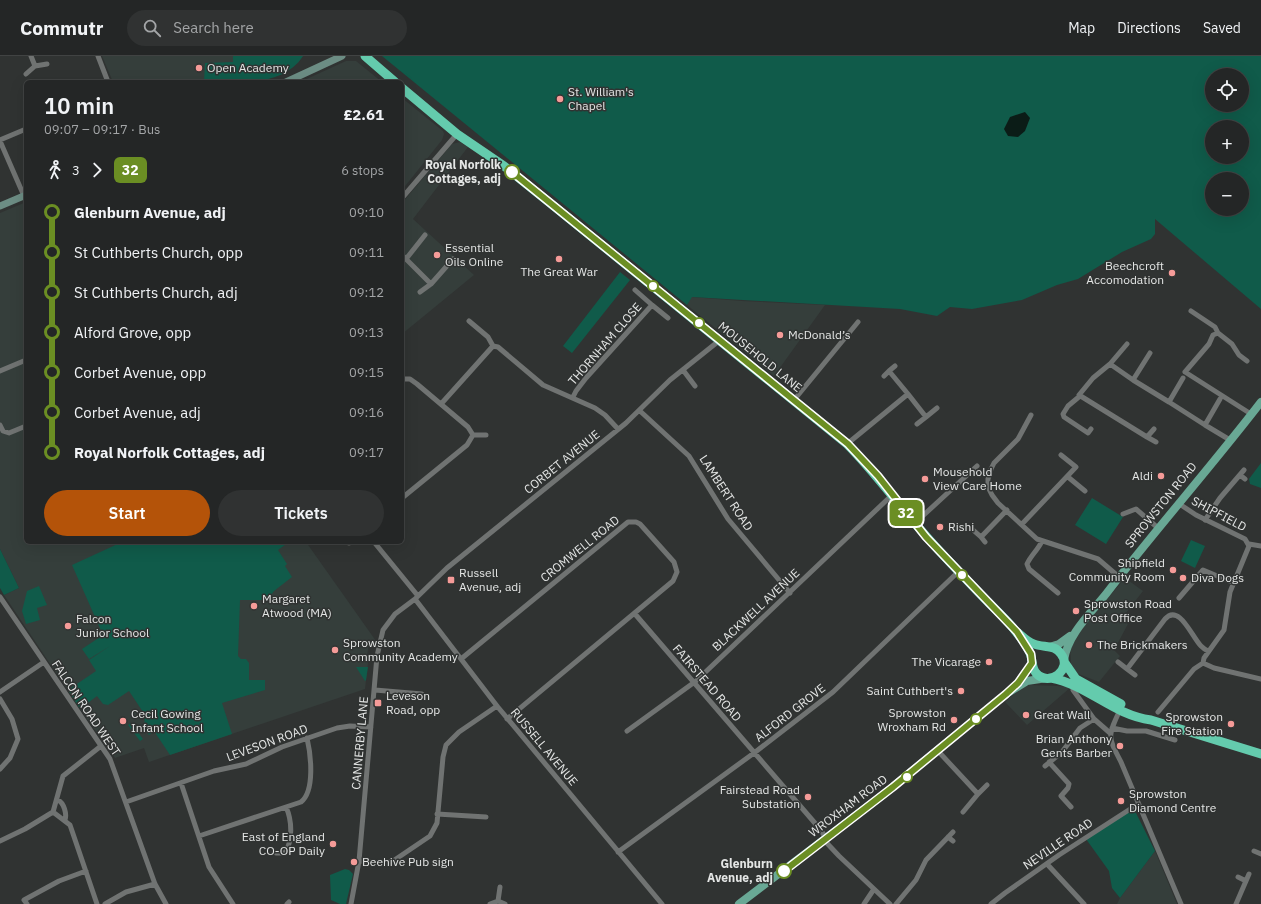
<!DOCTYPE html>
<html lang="en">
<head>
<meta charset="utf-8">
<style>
	body { margin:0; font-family:"IBM Plex Sans",sans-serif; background:#303232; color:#f1f3f6; height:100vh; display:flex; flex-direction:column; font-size:15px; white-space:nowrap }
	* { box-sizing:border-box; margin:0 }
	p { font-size:13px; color:#a3a5a7 }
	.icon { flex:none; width:22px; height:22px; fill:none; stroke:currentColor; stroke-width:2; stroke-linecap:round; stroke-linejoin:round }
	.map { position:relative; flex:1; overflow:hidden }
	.drawer { position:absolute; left:24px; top:24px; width:380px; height:464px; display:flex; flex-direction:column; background:#242626; border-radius:6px; box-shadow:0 4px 16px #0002,0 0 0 1px #414343 }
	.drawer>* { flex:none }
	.badge { padding:0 8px; border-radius:6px; font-size:14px; line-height:26px }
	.controls { position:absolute; left:1205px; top:12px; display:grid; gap:8px }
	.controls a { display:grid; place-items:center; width:44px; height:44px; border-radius:50%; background:#242626; box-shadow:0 4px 16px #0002,0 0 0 1px #414343; font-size:20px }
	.map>.badge { position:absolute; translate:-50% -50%; box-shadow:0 0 0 2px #fff }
	.legs { display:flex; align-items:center; gap:6px; height:44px; padding:0 20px; font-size:13px }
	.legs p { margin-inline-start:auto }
	.head { display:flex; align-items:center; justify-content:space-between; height:68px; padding:0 20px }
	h1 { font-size:22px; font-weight:600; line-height:30px }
	.action { display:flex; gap:8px; margin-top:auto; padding:8px 20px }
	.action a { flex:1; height:46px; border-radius:24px; background:#b45309; color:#fff; font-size:16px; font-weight:600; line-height:46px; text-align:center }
	.action a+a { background:#303232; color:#f1f3f6 }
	ul { padding:0 20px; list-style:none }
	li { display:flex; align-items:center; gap:14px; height:40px; font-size:15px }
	li i { display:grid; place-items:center; width:6px; height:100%; margin:0 5px; background:currentColor }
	li i::after { content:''; width:10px; height:10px; margin:-5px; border:3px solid; border-radius:50%; background:#242626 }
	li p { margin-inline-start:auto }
	li:first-child i { background:linear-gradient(#0000 50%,currentColor 0) }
	li:last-child i { background:linear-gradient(currentColor 50%,#0000 0) }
	header { display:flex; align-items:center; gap:24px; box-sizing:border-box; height:56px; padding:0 20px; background:#242626; border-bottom:1px solid #414343 }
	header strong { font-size:19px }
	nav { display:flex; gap:22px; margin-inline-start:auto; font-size:14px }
	.search { width:280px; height:36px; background:#303232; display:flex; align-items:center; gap:10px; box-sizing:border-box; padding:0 14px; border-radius:22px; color:#a3a5a7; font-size:15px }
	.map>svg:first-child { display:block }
	.built { fill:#353e3b }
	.green { fill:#105b4a; fill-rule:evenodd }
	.water { fill:#0b1c17 }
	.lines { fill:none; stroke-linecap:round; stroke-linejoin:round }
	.street { stroke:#707372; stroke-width:5 }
	.secondary { stroke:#6c8d84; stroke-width:7 }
	.primary { stroke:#69a895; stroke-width:8 }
	.highway { stroke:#64cbad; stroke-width:9 }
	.line-1-casing { stroke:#fff; stroke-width:9 }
	.line-1 { stroke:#6b8e23; stroke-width:6 }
	.poi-dot { fill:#f59b98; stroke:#303332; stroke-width:1.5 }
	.stop-1-dot { fill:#fff; stroke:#6b8e23; stroke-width:2 }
	.labels { text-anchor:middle; stroke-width:3; stroke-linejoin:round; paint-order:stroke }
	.poi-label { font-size:12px; fill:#e4e6e5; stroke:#303332; text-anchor:start }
	.stop-label { font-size:12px; font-weight:bold; fill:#e4e6e5; stroke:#303332; text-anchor:end }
	.street-label { font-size:12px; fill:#e4e6e5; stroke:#303332 }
</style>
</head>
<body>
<header>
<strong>Commutr</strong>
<div class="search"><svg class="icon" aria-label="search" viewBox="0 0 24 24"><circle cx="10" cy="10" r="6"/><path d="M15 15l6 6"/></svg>Search here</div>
<nav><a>Map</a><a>Directions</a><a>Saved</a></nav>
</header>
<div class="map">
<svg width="1261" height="848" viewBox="0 0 1261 848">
	<rect width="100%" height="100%" fill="#303332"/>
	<path class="built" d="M 102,0 L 303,0 L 298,7 L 284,16 L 261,26 L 113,26 Z
		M 346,5 L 356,5 L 382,26 L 300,26 Z
		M 402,42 L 443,75 L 444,78 L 442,84 L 402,134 Z
		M 460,86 L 468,91 L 413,163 L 474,219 L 402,278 L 402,147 L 452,88 Z
		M 26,146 L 26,486 L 306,486 L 376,585 L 369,589 L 367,599 L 368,607 L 365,633 L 149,706 L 144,692 L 115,702 L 87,663 L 4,539 L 19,532 L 0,493 L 0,157 Z
		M 691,241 L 742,245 L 825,249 L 774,320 L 687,249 Z
		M 1125,522 L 1143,535 L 1122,562 L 1128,568 L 1114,594 L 1120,600 L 1099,626 L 1076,617 L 1071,609 L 1070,586 Z
		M 1029,629 L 1058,630 L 1071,631 L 1027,669 L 1005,646 L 1023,630 Z
		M 1155,795 L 1177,848 L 1117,848 L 1120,842 Z"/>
	<path class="green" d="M 233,0 L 303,0 C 282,32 237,26 204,26 L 205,7 L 233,6 Z
		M 382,0 L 1261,0 L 1261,253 L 1155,163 L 1155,178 L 1151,183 L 1122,196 L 1078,223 L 1057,229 L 1022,244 L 972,253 L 950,251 L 937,260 L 900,253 L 692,241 L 687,249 ZM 1212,19 L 1242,19 L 1242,49 L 1212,49 ZM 1212,71 L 1242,71 L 1242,101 L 1212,101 ZM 1212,123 L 1242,123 L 1242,153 L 1212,153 Z
		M 620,216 L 630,224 L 572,297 L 563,290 Z
		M 1261,407 L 1261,432 L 1250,428 L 1249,423 Z
		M 1092,442 L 1123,461 L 1106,488 L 1075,469 Z
		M 1191,484 L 1205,490 L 1195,512 L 1181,505 Z
		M 122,486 L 289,486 L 278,494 L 287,508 L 285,510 L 292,521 L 274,535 L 267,544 L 240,544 L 238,600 L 241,603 L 246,603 L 249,607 L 249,624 L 265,624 L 265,634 L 222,647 L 232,678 L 170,699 L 154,675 L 149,679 L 144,672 L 145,659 L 129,635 L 108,649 L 103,648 L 97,640 L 80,653 L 68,634 L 96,615 L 89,604 L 110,590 L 89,603 L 82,593 L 103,579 L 72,509 Z
		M 0,493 L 19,532 L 4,539 L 0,532 Z
		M 39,530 L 47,549 L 37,552 L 40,564 L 26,568 L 22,555 L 27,535 Z
		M 356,611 L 368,611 L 366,624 L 365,625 Z
		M 131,667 L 143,683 L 140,685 L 128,669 Z
		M 1133,751 L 1155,795 L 1120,842 L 1112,832 L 1109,815 L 1086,783 Z
		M 345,813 L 349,814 L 353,818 L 346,848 L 340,848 L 331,844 L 330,819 Z"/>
	<path class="water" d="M 1025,56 L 1030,62 L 1025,75 L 1018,81 L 1008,80 L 1004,73 L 1010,61 Z"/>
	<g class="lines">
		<path class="street" d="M 98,0 L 108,26
			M 35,10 L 47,8
			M 26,18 L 35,10 L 31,0
			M 0,84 L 26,73
			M 0,85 L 24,140
			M 402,142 L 457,78
			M 402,199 L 431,228
			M 406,203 L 425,179
			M 635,234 L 652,249
			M 420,236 L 431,228 L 453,203
			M 1191,255 L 1215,271 L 1218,277 L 1232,288 L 1239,299 L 1247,305
			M 469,265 L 488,281 L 493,290 L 498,291 L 543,329 L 595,352 L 605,359 L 618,373
			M 1218,277 L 1213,279 L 1209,288 L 1185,316 L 1251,358
			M 1127,288 L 1110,308 L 1133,324
			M 1150,297 L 1133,324 L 1169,346
			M 1110,308 L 1093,322 L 1079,339 L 1147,381 L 1154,373
			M 895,310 L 889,315 L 908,338
			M 683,314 L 695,330
			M 0,315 L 26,304
			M 884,320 L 889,315
			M 1183,322 L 1169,346 L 1205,369
			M 402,323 L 410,323 L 417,328 L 468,371 L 473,379 L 467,389 L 402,442
			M 1080,340 L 1068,350 L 1063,358 L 1064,361 L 1088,377 L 1091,373
			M 573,341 L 576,335 L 586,322 L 652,249 L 668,262
			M 1220,343 L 1205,369 L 1230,384
			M 794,344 L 858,266
			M 441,348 L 493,290
			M 640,355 L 689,400 L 728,463 L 790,537
			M 1031,359 L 1018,383 L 994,407 L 991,413 L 988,423 L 988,431 L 992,439 L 998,447 L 1037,483 L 1098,503 L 1119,521
			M 917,368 L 926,361
			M 0,369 L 3,375
			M 3,375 L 9,377 L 26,370
			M 473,379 L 486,379
			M 1147,381 L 1156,386
			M 847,388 L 908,338 L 926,361 L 937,352
			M 1240,419 L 1245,423
			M 1068,421 L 1085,435
			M 1178,447 L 1196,459 L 1245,483 L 1249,490 L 1230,536 L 1224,574 L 1204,602 L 1203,607
			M 1123,458 L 1136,453 L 1158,472
			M 1205,464 L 1220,442 L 1244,414
			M 915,467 L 977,410
			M 1022,468 L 1076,411 L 1061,399
			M 972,473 L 981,481
			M 1042,485 C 1038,494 1031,499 1027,508 L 1029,513 L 1058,537
			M 349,486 L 349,487
			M 374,486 L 418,540
			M 985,486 L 981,481 L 1007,454
			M 1249,488 L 1261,490
			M 0,541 L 110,703 L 155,828 L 166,848
			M 1179,542 L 1203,514 L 1234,527
			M 415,543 L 497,650 L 662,848
			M 635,558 L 820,773 L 826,782
			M 461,603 L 628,466 L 636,466 L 640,468 L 674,506 L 677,516 L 673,525 L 507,663
			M 1118,606 L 1127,613 L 1165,563 C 1179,547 1192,581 1201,590 C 1203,592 1206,594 1208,595
			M 1127,613 L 1135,619
			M 375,634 L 422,638
			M 1073,634 L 1094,663 L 1110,677
			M 0,636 L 44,606
			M 0,643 L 12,663 L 18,683 L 10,702 L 0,713
			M 1120,654 C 1107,681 1108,681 1121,706 L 1181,848
			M 1158,656 L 1194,613 L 1203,607 L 1214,612 L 1261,623
			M 1112,672 L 1127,675 L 1146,675 L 1175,684
			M 627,675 L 696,625 L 892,439
			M 938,695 L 978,738 L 963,756
			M 1049,706 L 1069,728 L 1068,732 L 1061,740 L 1071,751
			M 1045,710 L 1062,696 L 1080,672 L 1094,663
			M 181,727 L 209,811 L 233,848
			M 978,738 L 987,729
			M 58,744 C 64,747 67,758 65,764
			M 126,746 L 214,715 L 246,708 L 282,691 L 337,672 L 350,670 L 371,671
			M 53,756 L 70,769 L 97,848
			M 437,758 L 486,761
			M 199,780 L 301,746 C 315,735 311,699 307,682
			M 948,781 L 953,785
			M 824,784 L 839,800 L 890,848
			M 0,785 L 25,773 L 53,756 L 63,720 L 101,690
			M 1254,795 L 1261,798
			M 618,796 L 754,697 L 833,636 L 959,515
			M 276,797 L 285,797 C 293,784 292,764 286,751
			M 359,805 L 382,807 L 393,805 L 430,780 L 437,767 L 443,701 L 446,689 L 459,676 L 497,650
			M 1047,808 L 1084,848
			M 1238,821 L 1246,825
			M 498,845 L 500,831
			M 27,848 L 24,844 L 59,825 L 86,815
			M 105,848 L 126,836 L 155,828
			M 287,848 L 289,846
			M 351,848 L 359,805 L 377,600 L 383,574 L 395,558 L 415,543 L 447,512 L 626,367 L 670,324 L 720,284
			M 490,848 L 498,845 L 505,848
			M 864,848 L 874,833
			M 896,848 L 916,824 L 926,804 L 953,776
			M 991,848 L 1005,837 L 1059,799 L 1138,748
			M 1236,848 L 1249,818"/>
		<path class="secondary" d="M 286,26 L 342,0
			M 0,150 L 26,139"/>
		<path class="primary" d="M 1049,591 L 1059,588 L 1070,580
			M 1064,604 C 1068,578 1090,558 1106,538 C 1156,473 1211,411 1261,346
			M 1018,627 L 1032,607
			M 739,848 L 884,738 L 1006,638 L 1027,625 L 1047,622"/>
		<path class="highway" d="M 365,0 L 395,26
			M 402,32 L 457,78 L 504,110 L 555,151 L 847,388 C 876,417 899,450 926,480 C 946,503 967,524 988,546 C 998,556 1009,566 1017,577 C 1022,583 1027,590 1030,597 C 1033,604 1031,611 1036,617 C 1049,632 1073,613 1061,598 C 1055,588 1043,592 1034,588 C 1027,586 1022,580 1017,576
			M 1065,607 L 1076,623 L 1121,648
			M 1051,622 C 1088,629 1113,659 1151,664 L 1261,698"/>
	</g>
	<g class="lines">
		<g class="line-1-casing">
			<path id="line-1" d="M 512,116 L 848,388 L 878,420 L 926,481 L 1017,576 L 1031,598 L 1032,607 L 1018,627 L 1006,638 L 893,731 L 784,815"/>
		</g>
		<use href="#line-1" class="line-1"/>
	</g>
	<g class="poi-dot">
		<circle cx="199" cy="12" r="4"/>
		<circle cx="560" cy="43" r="4"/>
		<circle cx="437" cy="199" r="4"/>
		<circle cx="559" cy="203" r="4"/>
		<circle cx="1172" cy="217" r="4"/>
		<circle cx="780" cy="279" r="4"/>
		<circle cx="1161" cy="420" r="4"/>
		<circle cx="925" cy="423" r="4"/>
		<circle cx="940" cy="471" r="4"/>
		<circle cx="1173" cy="514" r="4"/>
		<circle cx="1183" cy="522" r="4"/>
		<rect x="447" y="520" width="8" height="8" rx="2"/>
		<circle cx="254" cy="550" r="4"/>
		<circle cx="1076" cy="555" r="4"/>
		<circle cx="68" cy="570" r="4"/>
		<circle cx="1089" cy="589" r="4"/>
		<circle cx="335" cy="594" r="4"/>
		<circle cx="989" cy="606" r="4"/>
		<circle cx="961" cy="635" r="4"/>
		<rect x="374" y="643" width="8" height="8" rx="2"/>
		<circle cx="1026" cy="659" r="4"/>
		<circle cx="954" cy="664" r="4"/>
		<circle cx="123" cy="665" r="4"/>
		<circle cx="1231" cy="668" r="4"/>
		<circle cx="1120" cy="690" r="4"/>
		<circle cx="808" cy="741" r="4"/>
		<circle cx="1121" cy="745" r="4"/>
		<circle cx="333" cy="788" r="4"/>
		<circle cx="354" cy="806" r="4"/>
	</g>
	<g class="stop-1-dot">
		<circle cx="512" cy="116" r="7"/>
		<circle cx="653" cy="230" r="5"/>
		<circle cx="699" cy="267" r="5"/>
		<circle cx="962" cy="519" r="5"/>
		<circle cx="976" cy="663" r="5"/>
		<circle cx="907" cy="721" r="5"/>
		<circle cx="784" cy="815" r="7"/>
	</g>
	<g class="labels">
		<g class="poi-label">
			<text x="207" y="16">Open Academy</text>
			<text x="568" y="40">St. William's<tspan x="568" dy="14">Chapel</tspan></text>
			<text x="445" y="196">Essential<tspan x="445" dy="14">Oils Online</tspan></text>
			<text x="1164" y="214" text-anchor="end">Beechcroft<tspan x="1164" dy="14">Accomodation</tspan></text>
			<text x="559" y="220" text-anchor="middle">The Great War</text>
			<text x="788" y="283">McDonald’s</text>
			<text x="933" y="420">Mousehold<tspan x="933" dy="14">View Care Home</tspan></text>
			<text x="1153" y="424" text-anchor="end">Aldi</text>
			<text x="948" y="475">Rishi</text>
			<text x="1165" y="511" text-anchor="end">Shipfield<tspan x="1165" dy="14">Community Room</tspan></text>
			<text x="459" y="521">Russell<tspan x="459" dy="14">Avenue, adj</tspan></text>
			<text x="1191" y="526">Diva Dogs</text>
			<text x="262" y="547">Margaret<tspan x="262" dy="14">Atwood (MA)</tspan></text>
			<text x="1084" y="552">Sprowston Road<tspan x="1084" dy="14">Post Office</tspan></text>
			<text x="76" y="567">Falcon<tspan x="76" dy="14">Junior School</tspan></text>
			<text x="343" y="591">Sprowston<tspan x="343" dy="14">Community Academy</tspan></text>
			<text x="1097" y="593">The Brickmakers</text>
			<text x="981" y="610" text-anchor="end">The Vicarage</text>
			<text x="953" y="639" text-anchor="end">Saint Cuthbert's</text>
			<text x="386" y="644">Leveson<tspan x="386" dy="14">Road, opp</tspan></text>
			<text x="946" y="661" text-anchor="end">Sprowston<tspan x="946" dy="14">Wroxham Rd</tspan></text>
			<text x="131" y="662">Cecil Gowing<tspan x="131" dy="14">Infant School</tspan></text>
			<text x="1034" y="663">Great Wall</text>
			<text x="1223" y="665" text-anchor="end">Sprowston<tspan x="1223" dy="14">Fire Station</tspan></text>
			<text x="1112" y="687" text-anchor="end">Brian Anthony<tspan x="1112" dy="14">Gents Barber</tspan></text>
			<text x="800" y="738" text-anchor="end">Fairstead Road<tspan x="800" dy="14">Substation</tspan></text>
			<text x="1129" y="742">Sprowston<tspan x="1129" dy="14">Diamond Centre</tspan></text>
			<text x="325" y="785" text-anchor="end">East of England<tspan x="325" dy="14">CO-OP Daily</tspan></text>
			<text x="362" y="810">Beehive Pub sign</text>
		</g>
		<g class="stop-label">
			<text x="501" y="113">Royal Norfolk<tspan x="501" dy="14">Cottages, adj</tspan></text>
			<text x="773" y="812">Glenburn<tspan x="773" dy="14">Avenue, adj</tspan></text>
		</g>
		<g class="street-label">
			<text transform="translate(605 288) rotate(-49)" y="4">THORNHAM CLOSE</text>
			<text transform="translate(760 301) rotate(39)" y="4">MOUSEHOLD LANE</text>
			<text transform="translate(562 406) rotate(-39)" y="4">CORBET AVENUE</text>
			<text transform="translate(726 437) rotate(57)" y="4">LAMBERT ROAD</text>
			<text transform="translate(1161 449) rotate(-51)" y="4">SPROWSTON ROAD</text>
			<text transform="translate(1219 458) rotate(28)" y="4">SHIPFIELD</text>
			<text transform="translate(580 493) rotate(-39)" y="4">CROMWELL ROAD</text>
			<text transform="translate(756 554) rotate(-43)" y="4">BLACKWELL AVENUE</text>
			<text transform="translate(707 627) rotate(49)" y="4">FAIRSTEAD ROAD</text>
			<text transform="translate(86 652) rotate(56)" y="4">FALCON ROAD WEST</text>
			<text transform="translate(790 657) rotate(-38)" y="4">ALFORD GROVE</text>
			<text transform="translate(267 687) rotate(-20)" y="4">LEVESON ROAD</text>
			<text transform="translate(360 687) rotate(-85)" y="4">CANNERBY LANE</text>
			<text transform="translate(544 691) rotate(50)" y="4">RUSSELL AVENUE</text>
			<text transform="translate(848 750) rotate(-37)" y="4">WROXHAM ROAD</text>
			<text transform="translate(1058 788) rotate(-34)" y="4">NEVILLE ROAD</text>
		</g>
	</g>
</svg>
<div class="controls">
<a><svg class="icon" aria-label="locate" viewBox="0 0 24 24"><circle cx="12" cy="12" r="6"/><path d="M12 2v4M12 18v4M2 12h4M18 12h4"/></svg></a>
<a>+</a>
<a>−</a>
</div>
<b class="badge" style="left:906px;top:457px;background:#6b8e23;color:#fff">32</b>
<section class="drawer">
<div class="head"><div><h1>10 min</h1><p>09:07 – 09:17 · Bus</p></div><b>£2.61</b></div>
<div class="legs"><svg class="icon" aria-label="walk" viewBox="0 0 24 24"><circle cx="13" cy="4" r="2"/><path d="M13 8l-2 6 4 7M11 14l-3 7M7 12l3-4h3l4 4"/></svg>3<svg class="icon" aria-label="forward" viewBox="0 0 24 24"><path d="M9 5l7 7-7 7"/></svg><b class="badge" style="background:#6b8e23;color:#fff">32</b><p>6 stops</p></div>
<ul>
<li><i style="color:#6b8e23"></i><b>Glenburn Avenue, adj</b><p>09:10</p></li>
<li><i style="color:#6b8e23"></i><span>St Cuthberts Church, opp</span><p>09:11</p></li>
<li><i style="color:#6b8e23"></i><span>St Cuthberts Church, adj</span><p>09:12</p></li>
<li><i style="color:#6b8e23"></i><span>Alford Grove, opp</span><p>09:13</p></li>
<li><i style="color:#6b8e23"></i><span>Corbet Avenue, opp</span><p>09:15</p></li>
<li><i style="color:#6b8e23"></i><span>Corbet Avenue, adj</span><p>09:16</p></li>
<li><i style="color:#6b8e23"></i><b>Royal Norfolk Cottages, adj</b><p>09:17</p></li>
</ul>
<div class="action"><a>Start</a><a>Tickets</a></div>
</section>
</div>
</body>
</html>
